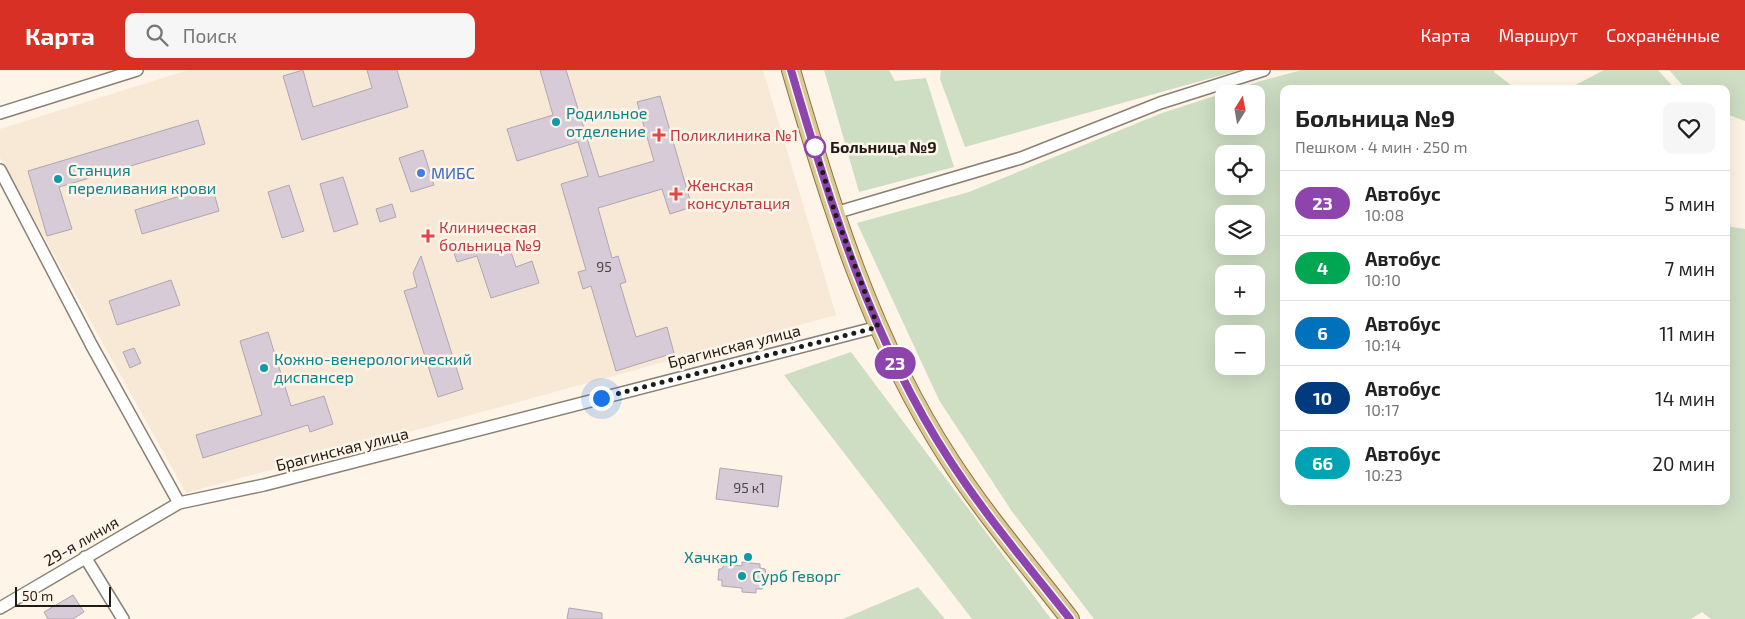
<!DOCTYPE html>
<html lang="ru">
<head>
<meta charset="utf-8">
<style>
	body { margin:0; font-family:"Exo 2",sans-serif; background:#f6f6f6; color:#222; height:100vh; display:flex; flex-direction:column; font-size:19px; white-space:nowrap }
	* { box-sizing:border-box; margin:0 }
	p { font-size:16px; color:#767676 }
	.icon { flex:none; width:28px; height:28px; fill:none; stroke:currentColor; stroke-width:2; stroke-linecap:round; stroke-linejoin:round }
	.map { position:relative; flex:1; overflow:hidden }
	.side { position:absolute; left:1280px; top:15px; width:450px; height:420px; display:flex; flex-direction:column; background:#fff; border-radius:10px; box-shadow:0 5px 20px #0002 }
	.side>* { flex:none }
	.badge { padding:0 10px; border-radius:16px; font-size:18px; line-height:32px }
	.needle { width:32px; rotate:11deg }
	.controls { position:absolute; left:1215px; top:15px; display:grid; gap:10px }
	.controls a { display:grid; place-items:center; width:50px; height:50px; border-radius:10px; background:#fff; box-shadow:0 5px 20px #0002; font-size:25px }
	.scale { position:absolute; left:15px; bottom:12px; width:96px; box-sizing:border-box; padding-left:5px; border:2px solid #1f1b17; border-top:0; font-size:14px; line-height:18px; white-space:nowrap; color:#1f1b17; -webkit-text-stroke:4px #fef4e7; paint-order:stroke }
	.you { position:absolute; width:25px; height:25px; margin:-12px; border:4px solid #fff; border-radius:50%; background:#1a73e8; box-shadow:0 0 0 8px #1a73e833 }
	.map>.badge { position:absolute; translate:-50% -50%; box-shadow:0 0 0 2px #fff }
	.round { display:grid; place-items:center; flex:none; width:52px; height:52px; border-radius:10px; background:#f6f6f6 }
	.summary { display:flex; align-items:center; justify-content:space-between; height:85px; padding:0 15px }
	h1 { font-size:24px; font-weight:700; line-height:38px }
	ul { padding:0; list-style:none }
	li { display:flex; align-items:center; gap:15px; height:65px; padding:0 15px; border-top:1px solid #e0e0e0 }
	li div { flex:1 }
	li b { display:block; font-size:19px }
	li em { font-style:normal }
	li .badge { min-width:55px; font-weight:700; text-align:center }
	header { display:flex; align-items:center; gap:30px; box-sizing:border-box; height:70px; padding:0 25px; background:#d93025; color:#fff }
	header strong { font-size:24px }
	nav { display:flex; gap:28px; margin-inline-start:auto; font-size:18px }
	.search { width:350px; height:45px; background:#f6f6f6; display:flex; align-items:center; gap:12px; box-sizing:border-box; padding:0 18px; border-radius:10px; color:#767676; font-size:19px }
	.map>svg:first-child { display:block }
	.medical { fill:#f8e9d6 }
	.green { fill:#cddec3; fill-rule:evenodd }
	.building { fill:#d7cbd7; stroke:#b0a5b1 }
	.lines { fill:none; stroke-linecap:round; stroke-linejoin:round }
	.minor-casing { stroke:#8a8175; stroke-width:14 }
	.primary-casing { stroke:#8b7339; stroke-width:20 }
	.minor { stroke:#fff; stroke-width:11 }
	.primary { stroke:#dcc894; stroke-width:18 }
	.line-casing { stroke:#fff; stroke-width:11 }
	.line { stroke:#8e44ad; stroke-width:8 }
	.walk { stroke:#1f1b17; stroke-width:5; stroke-dasharray:0 9 }
	.culture-dot { fill:#0f9aa8; stroke:#fef4e7; stroke-width:2 }
	.health-dot { fill:#e0444e; stroke:#fef4e7; stroke-width:2 }
	.stop-dot { fill:#fff; stroke:#8e44ad; stroke-width:2.5 }
	.shop-dot { fill:#3f7fe0; stroke:#fef4e7; stroke-width:2 }
	.labels { text-anchor:middle; stroke-width:5; stroke-linejoin:round; paint-order:stroke }
	.number-label { font-size:14px; fill:#4d4747 }
	.culture-label { font-size:16px; fill:#0d838f; stroke:#fef4e7; text-anchor:start }
	.health-label { font-size:16px; fill:#be3a42; stroke:#fef4e7; text-anchor:start }
	.stop-label { font-size:16px; font-weight:bold; fill:#1f1b17; stroke:#fef4e7; text-anchor:start }
	.shop-label { font-size:16px; fill:#366cbe; stroke:#fef4e7; text-anchor:start }
	.street-label { font-size:16px; fill:#1f1b17; stroke:#fef4e7 }
</style>
</head>
<body>
<header>
<strong>Карта</strong>
<div class="search"><svg class="icon" aria-label="search" viewBox="0 0 24 24"><circle cx="10" cy="10" r="6"/><path d="M15 15l6 6"/></svg>Поиск</div>
<nav><a>Карта</a><a>Маршрут</a><a>Сохранённые</a></nav>
</header>
<div class="map">
<svg width="1745" height="549" viewBox="0 0 1745 549">
	<rect width="100%" height="100%" fill="#fef4e7"/>
	<path class="medical" d="M 188,0 L 763,0 L 836,245 L 186,423 L 0,88 L 0,59 Z"/>
	<path class="green" d="M 824,0 L 889,0 L 895,11 L 926,8 L 954,97 L 859,122 Z
		M 941,0 L 1240,0 L 965,77 L 940,9 Z
		M 1302,0 L 1495,0 L 1494,2 L 1516,19 L 1284,19 L 1284,431 L 1726,431 L 1726,156 L 1745,159 L 1745,549 L 1711,549 L 1702,542 L 1691,549 L 1094,549 L 1011,440 L 939,330 L 857,153 L 969,122 L 1162,43 L 1261,11 ZM 1224,24 L 1256,24 L 1256,56 L 1224,56 ZM 1224,84 L 1256,84 L 1256,116 L 1224,116 ZM 1224,144 L 1256,144 L 1256,176 L 1224,176 ZM 1224,204 L 1256,204 L 1256,236 L 1224,236 ZM 1224,264 L 1256,264 L 1256,296 L 1224,296 Z
		M 1604,0 L 1658,0 L 1675,19 L 1568,19 Z
		M 1669,0 L 1745,0 L 1745,51 L 1726,44 L 1726,19 L 1686,19 Z
		M 851,282 L 1051,549 L 972,549 L 784,305 Z
		M 918,517 L 945,549 L 843,549 Z"/>
	<path class="building" d="M 303,0 L 313,37 L 372,18 L 367,0 L 397,0 L 408,37 L 302,70 L 283,6 Z
		M 540,0 L 566,0 L 599,107 L 654,91 L 637,32 L 660,26 L 692,137 L 670,144 L 662,119 L 598,138 L 612,188 L 618,186 L 626,212 L 620,214 L 636,267 L 667,257 L 674,283 L 616,301 L 591,216 L 583,219 L 578,202 L 586,200 L 561,114 L 588,106 L 578,72 L 517,91 L 507,59 L 553,45 Z
		M 198,50 L 205,74 L 59,117 L 72,159 L 47,166 L 28,101 Z
		M 423,80 L 434,115 L 411,122 L 399,88 Z
		M 343,107 L 358,154 L 334,162 L 320,114 Z
		M 289,115 L 304,161 L 282,168 L 268,122 Z
		M 212,116 L 219,141 L 142,164 L 135,140 Z
		M 392,134 L 396,147 L 380,152 L 376,139 Z
		M 494,171 L 489,183 L 509,176 L 516,197 L 532,191 L 539,213 L 491,228 L 477,186 L 457,192 L 454,183 Z
		M 421,186 L 463,319 L 438,327 L 404,221 L 417,217 L 413,203 Z
		M 171,210 L 180,235 L 117,255 L 109,231 Z
		M 268,262 L 291,336 L 324,326 L 333,354 L 310,362 L 308,355 L 203,388 L 196,365 L 262,345 L 240,271 Z
		M 134,278 L 141,293 L 130,298 L 123,282 Z
		M 720,398 L 782,406 L 778,437 L 716,429 Z
		M 742,492 L 760,494 L 760,498 L 765,499 L 768,514 L 763,516 L 762,519 L 756,519 L 756,523 L 742,522 L 742,518 L 722,516 L 722,510 L 718,510 L 719,499 L 722,499 L 724,494 L 742,496 Z
		M 73,525 L 84,542 L 73,549 L 48,549 L 44,542 Z
		M 569,538 L 602,543 L 602,549 L 567,549 Z"/>
	<g class="lines">
		<g class="minor-casing">
			<path id="minor" d="M 0,43 L 137,0
				M 0,100 L 92,276 L 179,433
				M 835,143 L 1021,88 L 1160,33 L 1264,0
				M 85,487 L 123,549
				M 0,538 L 179,433 L 264,415 L 878,257"/>
		</g>
		<g class="primary-casing">
			<path id="primary" d="M 791,0 C 830,134 872,271 949,389 C 985,445 1029,496 1070,549"/>
		</g>
		<use href="#minor" class="minor"/>
		<use href="#primary" class="primary"/>
	</g>
	<g class="lines">
		<g class="line-casing">
			<path id="line" d="M 791,0 C 830,134 872,271 949,389 C 985,445 1029,497 1070,549"/>
		</g>
		<use href="#line" class="line"/>
		<path class="walk" d="M 601,328 L 878,257 L 835,143 L 815,77"/>
	</g>
	<g class="culture-dot">
		<circle cx="556" cy="52" r="5"/>
		<circle cx="58" cy="109" r="5"/>
		<circle cx="264" cy="298" r="5"/>
		<circle cx="748" cy="487" r="5"/>
		<circle cx="742" cy="506" r="5"/>
	</g>
	<g class="health-dot">
		<path d="M656.5 57.5h5v5h5v5h-5v5h-5v-5h-5v-5h5z"/>
		<path d="M673.5 116.5h5v5h5v5h-5v5h-5v-5h-5v-5h5z"/>
		<path d="M425.5 158.5h5v5h5v5h-5v5h-5v-5h-5v-5h5z"/>
	</g>
	<circle class="stop-dot" cx="815" cy="77" r="10"/>
	<circle class="shop-dot" cx="421" cy="103" r="5"/>
	<g class="labels">
		<g class="number-label">
			<text x="604" y="202">95</text>
			<text x="749" y="423">95 к1</text>
		</g>
		<g class="culture-label">
			<text x="566" y="49">Родильное<tspan x="566" dy="18">отделение</tspan></text>
			<text x="68" y="106">Станция<tspan x="68" dy="18">переливания крови</tspan></text>
			<text x="274" y="295">Кожно-венерологический<tspan x="274" dy="18">диспансер</tspan></text>
			<text x="738" y="493" text-anchor="end">Хачкар</text>
			<text x="752" y="512">Сурб Геворг</text>
		</g>
		<g class="health-label">
			<text x="670" y="71">Поликлиника №1</text>
			<text x="687" y="121">Женская<tspan x="687" dy="18">консультация</tspan></text>
			<text x="439" y="163">Клиническая<tspan x="439" dy="18">больница №9</tspan></text>
		</g>
		<g class="stop-label">
			<text x="830" y="83">Больница №9</text>
		</g>
		<g class="shop-label">
			<text x="431" y="109">МИБС</text>
		</g>
		<g class="street-label">
			<text transform="translate(734 276) rotate(-14)" y="6">Брагинская улица</text>
			<text transform="translate(342 379) rotate(-14)" y="6">Брагинская улица</text>
			<text transform="translate(81 471) rotate(-30)" y="6">29-я линия</text>
		</g>
	</g>
</svg>
<div class="controls">
<a><svg class="needle" viewBox="-14 -14 28 28"><path d="M0-13l5 13h-10z" fill="#e53935"/><path d="M0 13l5-13h-10z" fill="#767676"/></svg></a>
<a><svg class="icon" aria-label="locate" viewBox="0 0 24 24"><circle cx="12" cy="12" r="6"/><path d="M12 2v4M12 18v4M2 12h4M18 12h4"/></svg></a>
<a><svg class="icon" aria-label="layers" viewBox="0 0 24 24"><path d="M12 4l9 5-9 5-9-5zM3 14l9 5 9-5"/></svg></a>
<a>+</a>
<a>−</a>
</div>
<div class="scale">50 m</div>
<div class="you" style="left:601px;top:328px"></div>
<b class="badge" style="left:895px;top:293px;background:#8e44ad;color:#fff">23</b>
<section class="side">
<div class="summary"><div><h1>Больница №9</h1><p>Пешком · 4 мин · 250 m</p></div><a class="round"><svg class="icon" aria-label="heart" viewBox="0 0 24 24"><path d="M12 20l-8-8c-3-5 5-10 8-4 3-6 11-1 8 4z"/></svg></a></div>
<ul>
<li><span class="badge" style="background:#8e44ad;color:#fff">23</span><div><b>Автобус</b><p>10:08</p></div><em>5 мин</em></li>
<li><span class="badge" style="background:#00a651;color:#fff">4</span><div><b>Автобус</b><p>10:10</p></div><em>7 мин</em></li>
<li><span class="badge" style="background:#0072bc;color:#fff">6</span><div><b>Автобус</b><p>10:14</p></div><em>11 мин</em></li>
<li><span class="badge" style="background:#003b80;color:#fff">10</span><div><b>Автобус</b><p>10:17</p></div><em>14 мин</em></li>
<li><span class="badge" style="background:#00a3b4;color:#fff">66</span><div><b>Автобус</b><p>10:23</p></div><em>20 мин</em></li>
</ul>
</section>
</div>
</body>
</html>
